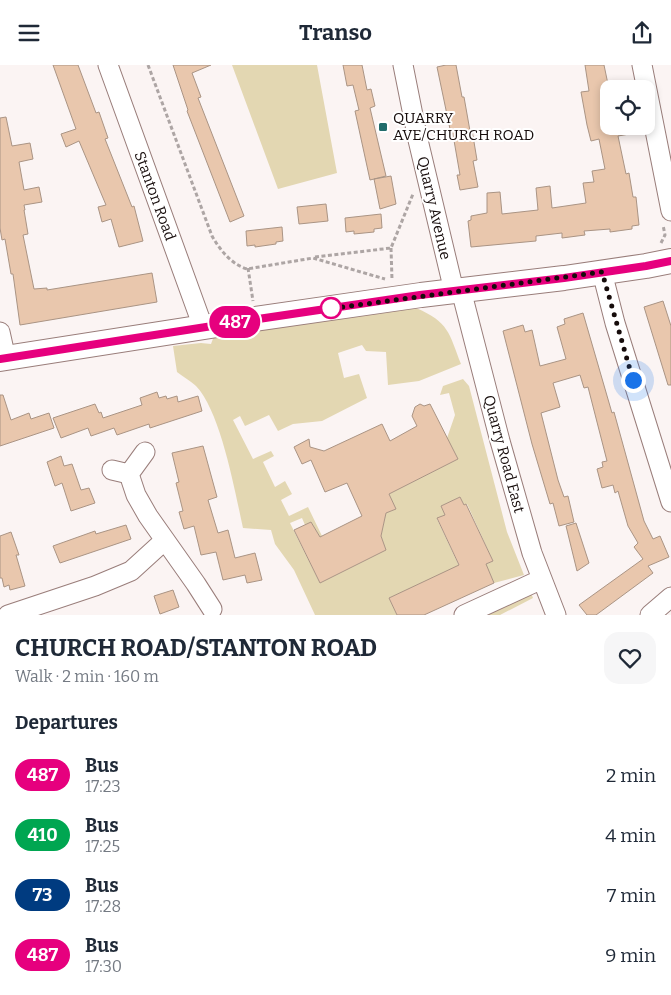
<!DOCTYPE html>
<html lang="en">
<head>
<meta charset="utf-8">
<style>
	body { margin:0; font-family:Bitter,serif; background:#f6f6f7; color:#1f2937; height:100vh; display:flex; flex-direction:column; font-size:19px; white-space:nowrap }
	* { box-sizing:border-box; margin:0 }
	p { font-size:16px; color:#747a83 }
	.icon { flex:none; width:28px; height:28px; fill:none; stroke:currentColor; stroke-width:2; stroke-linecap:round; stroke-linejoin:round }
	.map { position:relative; height:550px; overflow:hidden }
	.details { display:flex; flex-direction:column; background:#fff; flex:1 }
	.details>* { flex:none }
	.badge { padding:0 10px; border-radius:16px; font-size:18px; line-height:32px }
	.controls { position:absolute; left:600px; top:15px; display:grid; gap:10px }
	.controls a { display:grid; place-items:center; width:55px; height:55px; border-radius:10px; background:#fff; box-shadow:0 2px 8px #0003; font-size:25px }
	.you { position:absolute; width:25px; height:25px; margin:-12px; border:4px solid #fff; border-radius:50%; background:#1a73e8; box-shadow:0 0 0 8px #1a73e833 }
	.map>.badge { position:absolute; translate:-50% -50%; box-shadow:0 0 0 2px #fff }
	h2 { padding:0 15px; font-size:19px; line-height:45px }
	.round { display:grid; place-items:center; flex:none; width:52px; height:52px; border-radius:15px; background:#f6f6f7 }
	.head { display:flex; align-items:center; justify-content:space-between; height:85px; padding:0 15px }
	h1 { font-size:24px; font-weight:700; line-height:38px }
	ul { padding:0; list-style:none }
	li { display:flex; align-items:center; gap:15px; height:60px; padding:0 15px }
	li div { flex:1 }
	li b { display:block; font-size:19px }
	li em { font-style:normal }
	li .badge { min-width:55px; font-weight:700; text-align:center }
	header { display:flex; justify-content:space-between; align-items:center; height:65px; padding:0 15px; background:#fff; font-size:22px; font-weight:700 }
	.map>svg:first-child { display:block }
	.green { fill:#e3d7b2 }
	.building { fill:#e9c7ad; stroke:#aa9484 }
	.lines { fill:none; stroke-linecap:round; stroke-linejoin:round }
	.minor-casing { stroke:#997d7a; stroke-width:21 }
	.major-casing { stroke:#997d7a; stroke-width:26 }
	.path { stroke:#ada5a4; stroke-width:3; stroke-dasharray:4 2.5; stroke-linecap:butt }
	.minor { stroke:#fff; stroke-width:19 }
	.major { stroke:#fff; stroke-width:24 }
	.line-casing { stroke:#fff; stroke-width:11 }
	.line { stroke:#e6007e; stroke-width:8 }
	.walk { stroke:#160c0b; stroke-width:5; stroke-dasharray:0 9 }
	.poi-dot { fill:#216c6b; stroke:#fff; stroke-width:2 }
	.stop-dot { fill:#fff; stroke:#e6007e; stroke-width:2.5 }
	.labels { text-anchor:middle; stroke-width:4; stroke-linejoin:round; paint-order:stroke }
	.poi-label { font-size:15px; fill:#160c0b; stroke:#fff; text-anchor:start }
	.street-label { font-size:15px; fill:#160c0b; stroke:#fff }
</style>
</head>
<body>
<header><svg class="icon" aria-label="menu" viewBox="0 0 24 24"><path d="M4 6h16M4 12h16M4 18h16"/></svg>Transo<svg class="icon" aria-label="share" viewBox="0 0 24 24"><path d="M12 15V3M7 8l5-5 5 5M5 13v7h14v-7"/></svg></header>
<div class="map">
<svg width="671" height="550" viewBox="0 0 671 550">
	<rect width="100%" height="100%" fill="#fbf4f3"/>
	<path class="green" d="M 232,0 L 317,0 L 337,108 L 278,124 Z
		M 416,243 C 449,257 449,268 461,299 L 419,316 L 388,320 L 386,287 L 366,286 L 362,280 L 338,288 L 344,313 L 359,309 L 367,333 L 322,356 L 293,359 L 278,366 L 269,350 L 245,361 L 240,351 L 233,355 L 253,394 L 271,386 L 274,391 L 263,397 L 275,422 L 285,416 L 292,429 L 281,435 L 289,451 L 308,442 L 322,471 L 320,472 L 311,457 L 305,460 L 302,453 L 290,458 L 320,518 L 386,485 L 381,471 L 386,448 L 396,444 L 389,429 L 458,394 L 447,373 L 455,350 L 449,328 L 440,330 L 443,321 L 463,314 L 469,321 L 507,467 L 524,510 L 494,518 L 489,506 L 473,505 L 493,496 L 467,439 L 464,440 L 460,432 L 441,441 L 445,450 L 437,454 L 460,503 L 452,504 L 389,533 L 397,550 L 315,550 L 294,505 L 275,479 L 271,465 L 243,463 C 235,427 221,347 196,321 C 191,316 183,312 177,307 L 173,281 L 201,278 L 211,279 L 214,271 Z
		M 529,523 L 533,533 L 500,550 L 473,550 Z"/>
	<path class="building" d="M 53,0 L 78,0 L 96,48 L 99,47 L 108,73 L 105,74 L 132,142 L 134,141 L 143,176 L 119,182 L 111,154 L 102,157 L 98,142 L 106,140 L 79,76 L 66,82 L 61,69 L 76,64 Z
		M 173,0 L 211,0 L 192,8 L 201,32 L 198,33 L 244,151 L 230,157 L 187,46 L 188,45 Z
		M 343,0 L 362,0 L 367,25 L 371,24 L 375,41 L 370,43 L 386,111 L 370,115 L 355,46 L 359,45 L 353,20 L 347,21 Z
		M 446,0 L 456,0 L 462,32 L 464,32 L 470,66 L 472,65 L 477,95 L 473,96 L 478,122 L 460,125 L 457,110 L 460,110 L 452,64 L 450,64 L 437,2 Z
		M 585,0 L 604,0 L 609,24 L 609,61 L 634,61 L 635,68 L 618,71 L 626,109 L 629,108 L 633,132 L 636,132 L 639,160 L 632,161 L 632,164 L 610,167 L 610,164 L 584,166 L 585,170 L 562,173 L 562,168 L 536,171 L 536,176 L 471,182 L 468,156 L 471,155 L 471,151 L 487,148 L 487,128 L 500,127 L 502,149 L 538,145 L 536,123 L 550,121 L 552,143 L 586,138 L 583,118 L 594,117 L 592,106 L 605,104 L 599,74 L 591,76 L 587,60 L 581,27 L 589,26 Z
		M 6,52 L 12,81 L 30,78 L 33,94 L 19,97 L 24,125 L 39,122 L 42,137 L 24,140 L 25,145 L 24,145 L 28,169 L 23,170 L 34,224 L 47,223 L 47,225 L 152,208 L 157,237 L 20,260 L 13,209 L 11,209 L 5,174 L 2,175 L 0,163 L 0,53 Z
		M 391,111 L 396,139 L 380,144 L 374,114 Z
		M 326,139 L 328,156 L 299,159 L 297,142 Z
		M 381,149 L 382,163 L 374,164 L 374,167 L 354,169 L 354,166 L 346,167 L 345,153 Z
		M 282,162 L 283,176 L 276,177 L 276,179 L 255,182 L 255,180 L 247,181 L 246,166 Z
		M 663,236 L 671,261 L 671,320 L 668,320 L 644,242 Z
		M 583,248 L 612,348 L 614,347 L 644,456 L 653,474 L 660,471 L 669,492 L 648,501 L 653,508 L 596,550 L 587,550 L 579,540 L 643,494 L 634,482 L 638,478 L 628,461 L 618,426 L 615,428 L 613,420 L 602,423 L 597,404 L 603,402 L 602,397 L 607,396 L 588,322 L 584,323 L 580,310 L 553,318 L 560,342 L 541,348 L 558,415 L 564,432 L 568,431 L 574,457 L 559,461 L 553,438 L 550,439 L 532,379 L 503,266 L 523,260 L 525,267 L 532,265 L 540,301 L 566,294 L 557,262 L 565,259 L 564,254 Z
		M 157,327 L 159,333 L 166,331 L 167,334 L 177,331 L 178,337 L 198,331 L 202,346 L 150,363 L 149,359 L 117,370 L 114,363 L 91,371 L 88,363 L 61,373 L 53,353 L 95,339 L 99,348 L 101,347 L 103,353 L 142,340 L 140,333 Z
		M 0,330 L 3,330 L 11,355 L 29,348 L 31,354 L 49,348 L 54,363 L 0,381 Z
		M 420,339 L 424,341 L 430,339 L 458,394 L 389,429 L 396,444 L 386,448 L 381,471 L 386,485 L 320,518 L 294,465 L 311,457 L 320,472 L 362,451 L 347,418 L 325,427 L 311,395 L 302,399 L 294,382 L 309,374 L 310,382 L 324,386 L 382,359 L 390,376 L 417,361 L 412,351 L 415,342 Z
		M 203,381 L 217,432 L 208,435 L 218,468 L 228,465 L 235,493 L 255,488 L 262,515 L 247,518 L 245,510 L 223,515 L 216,487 L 201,490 L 194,461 L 184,464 L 179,447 L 183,446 L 176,418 L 179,417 L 172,388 Z
		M 61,391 L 64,401 L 72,399 L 81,425 L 89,423 L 95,438 L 71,446 L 62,418 L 55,421 L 47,397 Z
		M 460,432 L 464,440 L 466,439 L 493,496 L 486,499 L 494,518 L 424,550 L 397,550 L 389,533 L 459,500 L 437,453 L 445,450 L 441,441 Z
		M 576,458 L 589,498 L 577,506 L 566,461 Z
		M 126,460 L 131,474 L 60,498 L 53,481 L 95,466 L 96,469 Z
		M 11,467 L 19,490 L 16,490 L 25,521 L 10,525 L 9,520 L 4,522 L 2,513 L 0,513 L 0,471 Z
		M 173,525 L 179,542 L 160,549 L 154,531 Z"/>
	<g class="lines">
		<g class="minor-casing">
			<path id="minor" d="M 108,0 L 203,262
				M 403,0 L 418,75 L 454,226
				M 642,0 L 671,146
				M 602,207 L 615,258 L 671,437
				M 461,225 L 500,376 L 532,488 L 556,550
				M 0,267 L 6,294
				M 112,405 L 129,409 L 145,387
				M 129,409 L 136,430 L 148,451 L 196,519 L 212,544
				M 8,550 L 95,521 L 131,506 L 165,475
				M 464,550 L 542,514
				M 650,550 L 671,532"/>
		</g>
		<g class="major-casing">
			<path id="major" d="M 0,294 L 255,254 L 421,230 L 564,213 L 646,201 L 671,196"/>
		</g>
		<path class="path" d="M 148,0 L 212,171 C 220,185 231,199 247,204 L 313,193 L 385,214
			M 661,178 L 665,170 L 663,160
			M 391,183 L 392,215
			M 315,192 L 391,183 L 413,129
			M 248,203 L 253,236"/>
		<use href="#minor" class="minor"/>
		<use href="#major" class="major"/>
	</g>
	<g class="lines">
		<g class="line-casing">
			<path id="line" d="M 0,294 L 238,257 L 420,230 L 564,213 L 646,201 L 671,196"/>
		</g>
		<use href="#line" class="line"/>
		<path class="walk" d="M 331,243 L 328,244 L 602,207 L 633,315"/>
	</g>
	<rect class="poi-dot" x="378" y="57" width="10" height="10" rx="2.5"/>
	<circle class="stop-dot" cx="331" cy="243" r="10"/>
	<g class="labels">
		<g class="poi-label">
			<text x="393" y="58">QUARRY<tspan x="393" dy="17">AVE/CHURCH ROAD</tspan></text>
		</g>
		<g class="street-label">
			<text transform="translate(155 131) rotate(70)" y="5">Stanton Road</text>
			<text transform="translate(434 143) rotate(77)" y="5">Quarry Avenue</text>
			<text transform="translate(504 389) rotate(75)" y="5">Quarry Road East</text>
		</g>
	</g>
</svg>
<div class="controls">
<a><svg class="icon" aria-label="locate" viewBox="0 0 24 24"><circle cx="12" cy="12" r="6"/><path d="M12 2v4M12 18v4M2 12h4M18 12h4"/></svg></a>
</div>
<div class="you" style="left:633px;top:315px"></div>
<b class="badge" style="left:235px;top:257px;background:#e6007e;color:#fff">487</b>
</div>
<section class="details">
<div class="head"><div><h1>CHURCH ROAD/STANTON ROAD</h1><p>Walk · 2 min · 160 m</p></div><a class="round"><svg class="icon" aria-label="heart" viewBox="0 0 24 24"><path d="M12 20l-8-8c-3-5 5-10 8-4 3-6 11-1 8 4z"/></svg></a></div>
<h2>Departures</h2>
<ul>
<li><span class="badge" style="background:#e6007e;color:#fff">487</span><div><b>Bus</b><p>17:23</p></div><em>2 min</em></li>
<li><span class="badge" style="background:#00a651;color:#fff">410</span><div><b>Bus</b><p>17:25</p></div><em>4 min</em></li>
<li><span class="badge" style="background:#003b80;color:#fff">73</span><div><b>Bus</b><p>17:28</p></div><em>7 min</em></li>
<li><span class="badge" style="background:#e6007e;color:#fff">487</span><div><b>Bus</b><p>17:30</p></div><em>9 min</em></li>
</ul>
</section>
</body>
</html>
